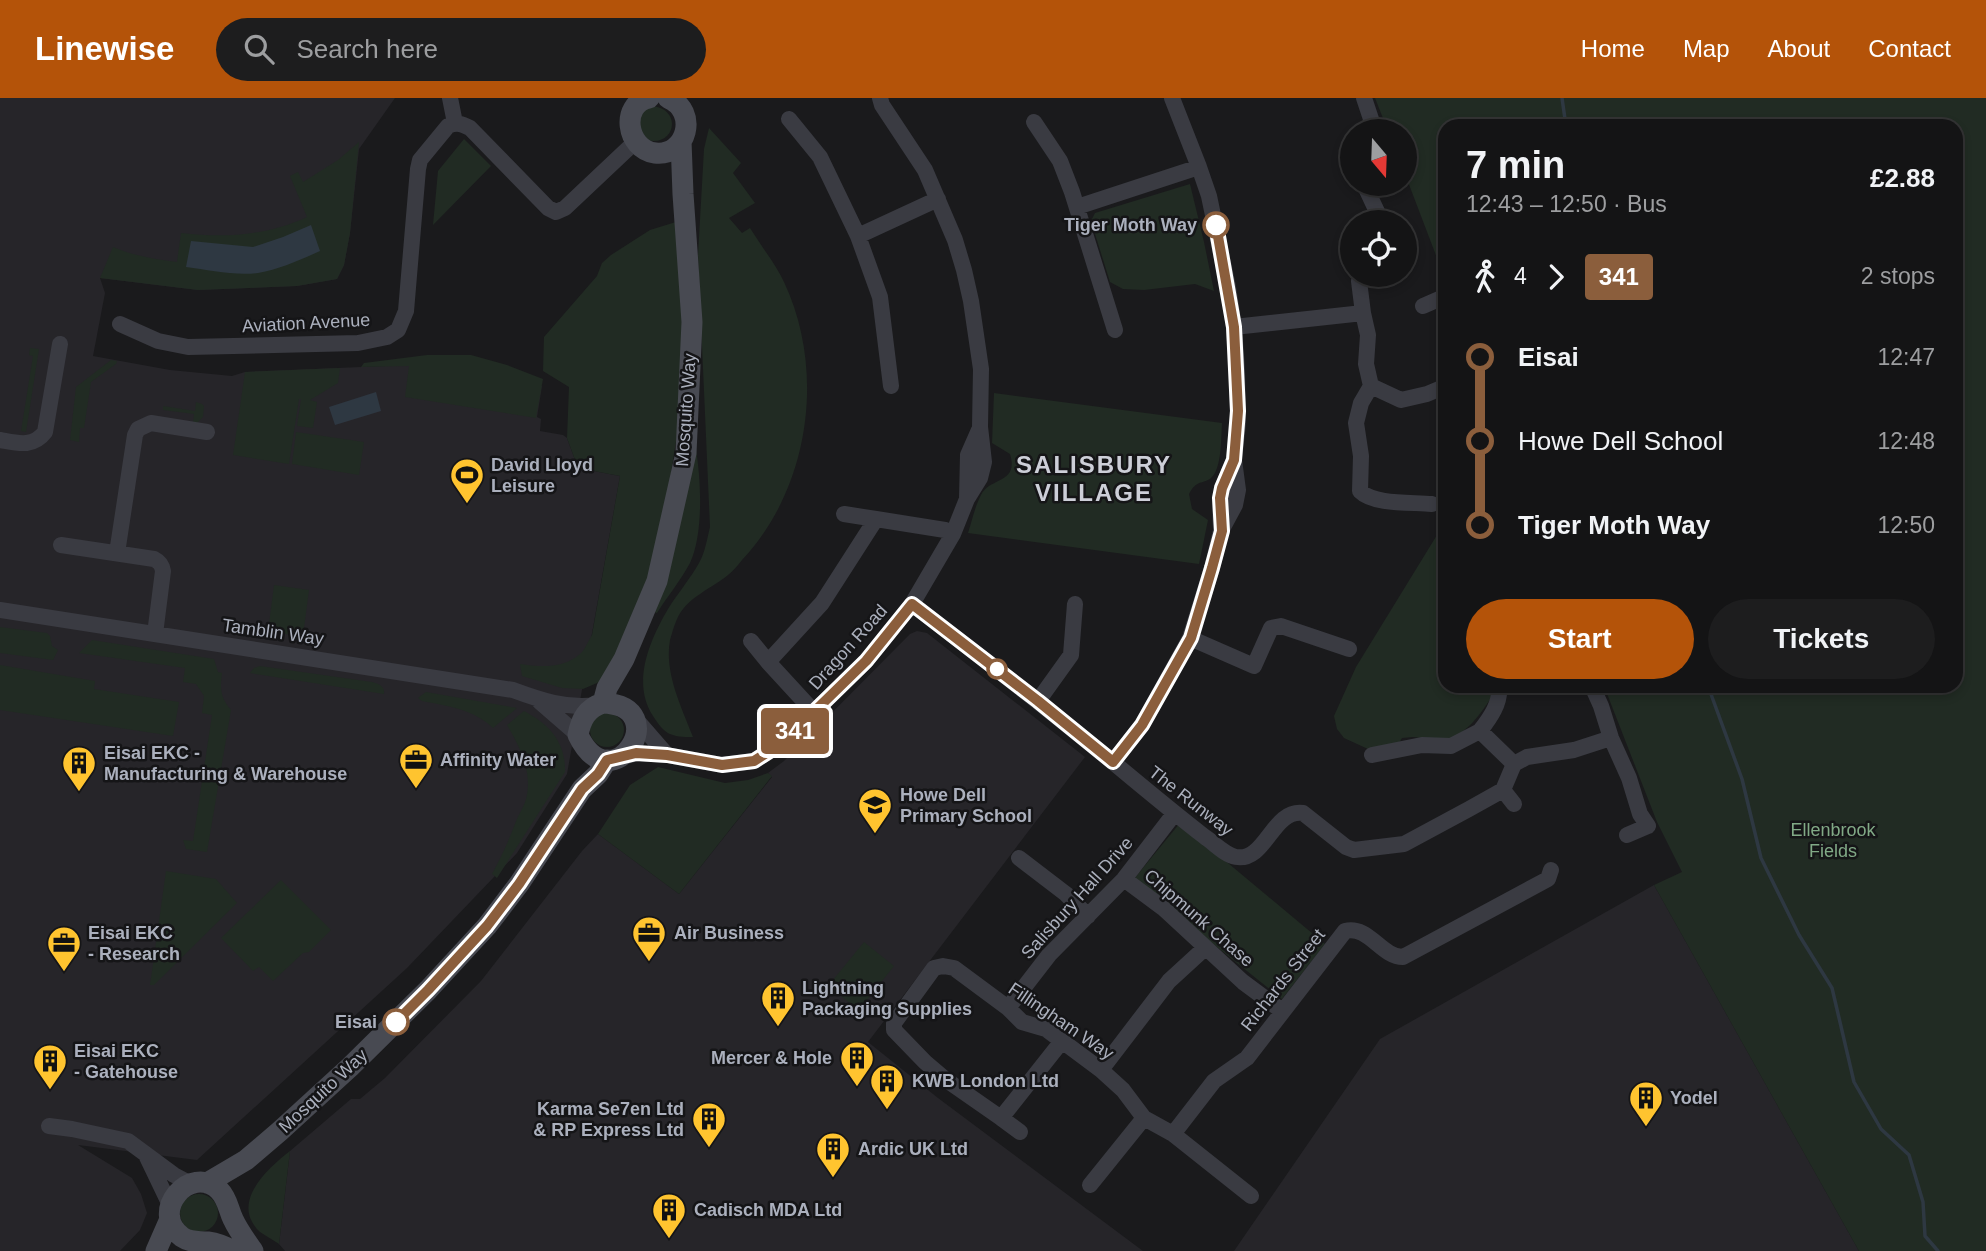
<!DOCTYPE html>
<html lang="en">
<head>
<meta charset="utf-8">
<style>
	body { margin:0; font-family:Arial,sans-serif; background:#1d1d1e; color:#f1f3f6; height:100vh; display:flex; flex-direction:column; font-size:26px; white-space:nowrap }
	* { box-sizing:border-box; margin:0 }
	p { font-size:23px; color:#9d9ea0 }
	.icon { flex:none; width:38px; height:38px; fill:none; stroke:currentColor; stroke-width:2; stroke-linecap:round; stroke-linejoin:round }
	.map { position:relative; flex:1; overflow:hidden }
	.drawer { position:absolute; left:1438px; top:21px; width:525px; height:574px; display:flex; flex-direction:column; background:#141415; border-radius:21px; box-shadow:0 4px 10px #0003,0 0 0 2px #333334 }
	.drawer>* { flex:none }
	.badge { padding:0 14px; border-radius:5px; font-size:24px; line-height:46px }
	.needle { width:46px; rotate:161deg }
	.fabs { position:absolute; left:1340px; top:21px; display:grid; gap:14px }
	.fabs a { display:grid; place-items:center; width:77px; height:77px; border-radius:50%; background:#141415; box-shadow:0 4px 10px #0003,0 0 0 2px #333334; font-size:35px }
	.map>.badge { position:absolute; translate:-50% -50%; box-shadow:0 0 0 4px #fff }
	.legs { display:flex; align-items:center; gap:10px; height:77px; padding:0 28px; font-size:23px }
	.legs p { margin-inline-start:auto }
	.summary { display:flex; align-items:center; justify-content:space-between; height:119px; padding:0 28px }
	h1 { font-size:38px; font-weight:800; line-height:52px }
	.primary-button { display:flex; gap:14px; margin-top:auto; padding:14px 28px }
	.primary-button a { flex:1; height:80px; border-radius:42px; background:#b45309; color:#fff; font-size:28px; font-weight:800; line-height:80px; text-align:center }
	.primary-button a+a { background:#1d1d1e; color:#f1f3f6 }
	ul { padding:0 28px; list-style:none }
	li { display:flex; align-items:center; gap:24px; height:84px; font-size:26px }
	li i { display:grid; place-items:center; width:10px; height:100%; margin:0 9px; background:currentColor }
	li i::after { content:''; width:18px; height:18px; margin:-9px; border:5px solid; border-radius:50%; background:#141415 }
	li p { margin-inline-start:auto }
	li:first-child i { background:linear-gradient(#0000 50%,currentColor 0) }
	li:last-child i { background:linear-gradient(currentColor 50%,#0000 0) }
	header { display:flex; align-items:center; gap:42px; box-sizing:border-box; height:98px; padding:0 35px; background:#b45309; color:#fff }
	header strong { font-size:33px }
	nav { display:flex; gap:38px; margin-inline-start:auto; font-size:24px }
	.search { width:490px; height:63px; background:#1d1d1e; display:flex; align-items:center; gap:18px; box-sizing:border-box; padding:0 24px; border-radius:38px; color:#9d9ea0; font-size:26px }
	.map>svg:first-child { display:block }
	.built { fill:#262529 }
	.green { fill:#212b23 }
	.water { fill:#2e3842 }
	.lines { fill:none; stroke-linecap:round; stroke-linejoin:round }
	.stream { stroke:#2e3842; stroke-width:3.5 }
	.street { stroke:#3a3b42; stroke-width:16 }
	.secondary { stroke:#484a52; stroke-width:21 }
	.line-1-casing { stroke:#fff; stroke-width:16 }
	.line-1 { stroke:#8b5e3c; stroke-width:10 }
	.stop-1-dot { fill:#fff; stroke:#8b5e3c; stroke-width:3.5 }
	.labels { text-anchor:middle; stroke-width:5; stroke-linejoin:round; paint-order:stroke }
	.stop-label { font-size:18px; font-weight:bold; fill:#abb0bd; stroke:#151517; text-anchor:end }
	.street-label { font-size:18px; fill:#abb0bd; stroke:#151517 }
	.poi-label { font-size:18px; font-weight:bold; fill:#abb0bd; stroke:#151517; text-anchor:start }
	.park-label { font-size:18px; fill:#81a986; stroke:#151517 }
	.district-label { font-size:24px; font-weight:bold; letter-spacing:2px; fill:#cdcfd8; stroke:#151517 }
</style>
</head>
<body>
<header>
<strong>Linewise</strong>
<div class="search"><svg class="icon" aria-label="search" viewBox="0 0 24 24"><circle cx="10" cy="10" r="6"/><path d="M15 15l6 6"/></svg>Search here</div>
<nav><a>Home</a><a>Map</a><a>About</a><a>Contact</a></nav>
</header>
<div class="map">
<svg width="1986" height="1153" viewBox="0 0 1986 1153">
	<rect width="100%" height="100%" fill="#1a1a1c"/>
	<path class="built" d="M 0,0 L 395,0 L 359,51 L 350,135 L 344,167 L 337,181 L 297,188 L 198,192 L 100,180 L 105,195 L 93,258 L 170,272 L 232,278 L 245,274 L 409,267 L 542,288 L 537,319 L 541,321 L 540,333 L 563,337 L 567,340 L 578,370 L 620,378 L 567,676 L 517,755 L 407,870 L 197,1062 L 78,1047 L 132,1080 L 141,1096 L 147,1115 L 140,1132 L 120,1153 L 0,1153 Z
		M 917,533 L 927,535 L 1085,659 L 868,944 L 938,1000 L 1143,1153 L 285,1153 L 279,1146 L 290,1053 L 351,1001 L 360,1001 L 385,980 L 481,883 L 582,753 L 598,736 L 679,796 L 772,679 L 768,675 L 784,663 L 910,536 Z
		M 1654,787 L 1859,1153 L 1234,1153 L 1380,941 Z"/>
	<path class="green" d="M 1375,0 L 1986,0 L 1986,1153 L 1859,1153 L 1654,787 L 1682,774 L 1657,724 L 1604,588 L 1956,588 L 1956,28 L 1446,28 L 1445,181 L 1405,76 L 1405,33 L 1388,33 Z
		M 653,8 C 683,12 675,50 646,42 L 637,23 L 643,13 Z
		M 709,30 L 741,65 L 733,75 L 755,105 L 729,120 L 742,135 L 750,130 C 761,148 775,165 784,184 C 826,273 810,390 742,462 C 738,467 733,473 728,477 C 712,490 689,499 679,517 C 675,524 672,535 670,542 C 664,575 682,610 693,639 C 671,639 665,637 653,618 C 631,584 650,542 668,511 C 678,495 690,481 699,465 C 705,455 707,441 710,429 L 698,157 L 704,51 Z
		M 464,41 L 491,68 L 433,127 L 438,73 Z
		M 359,44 L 350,135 L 344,167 L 337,181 L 297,188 L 198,192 L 100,180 L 113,149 C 134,158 154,161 177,164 L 181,135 C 225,140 266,138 307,119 L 290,78 L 298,74 L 303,84 L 338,62 Z
		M 1190,86 L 1204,144 L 1214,193 L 1195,186 L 1144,192 L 1123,191 L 1110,184 L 1091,123 L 1095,115 Z
		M 676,124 L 684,242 L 680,318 L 665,413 L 644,498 L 604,582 L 583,591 L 562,590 L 522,578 L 520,566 C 540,569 563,571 580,556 C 585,552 588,543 592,537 L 620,378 L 578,370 L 567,340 L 569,289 L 543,273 L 544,239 L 597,178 L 602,165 L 611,157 L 650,132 Z
		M 30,250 L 39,251 L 26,334 L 21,333 L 33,258 L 29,257 Z
		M 427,257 L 471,257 L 507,267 L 543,281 L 536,320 L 405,299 L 409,268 L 361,269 L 364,265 Z
		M 111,262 L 117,263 L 116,266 L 91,284 L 84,330 L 80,330 L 79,344 L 70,342 L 76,289 Z
		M 340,270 L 338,285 L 310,302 L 317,304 L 313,330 L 297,328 L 301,301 L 299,301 L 289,366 L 233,357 L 245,274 Z
		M 994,295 L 1222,325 C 1221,339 1222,371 1211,380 C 1202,387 1197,381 1189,396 L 1192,411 L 1208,422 L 1199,466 L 968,435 C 972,423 975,408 981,397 C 990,379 1019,386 1010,356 L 992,345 Z
		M 196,304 L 202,306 L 204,308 L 203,319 L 196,326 L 193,325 L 194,316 L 163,312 L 163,308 L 195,313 Z
		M 296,334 L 364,344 L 359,377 L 292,366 Z
		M 693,336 C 701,370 705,433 690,465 C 681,482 667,499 657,515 L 654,514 Z
		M 1445,424 L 1446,588 L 1493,588 L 1494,596 C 1480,616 1467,638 1441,643 C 1431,644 1422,639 1413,639 C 1409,639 1406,640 1402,640 L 1399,645 L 1368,651 L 1344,640 L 1337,631 L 1334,618 L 1356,569 Z
		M 274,487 L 309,492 L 304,530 L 295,537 L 268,534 Z
		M 0,529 L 47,535 L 50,538 L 52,548 L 58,552 L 53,562 L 0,555 Z
		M 92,542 L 214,561 L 218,574 L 222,575 C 220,591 220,599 231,612 L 207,754 L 186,751 L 183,742 L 193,743 L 212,617 L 202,615 L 204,598 L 196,586 L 183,584 L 185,570 L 79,555 Z
		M 0,567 L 95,583 L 94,591 L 179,604 L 173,638 L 0,612 Z
		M 260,568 L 372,584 C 379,586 385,588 384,596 L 250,575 L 254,570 Z
		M 426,594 L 517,610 L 493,630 C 473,611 448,608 422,603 L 418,600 Z
		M 524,613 C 549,626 566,644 565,674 L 497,780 L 492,776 C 501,760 508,744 515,726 C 518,717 524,709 526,701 C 533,675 520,649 507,627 Z
		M590 632a17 17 0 1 1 34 0a17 17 0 1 1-34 0Z
		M 658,669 L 725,685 L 748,682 L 768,675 L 772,678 L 679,796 L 598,736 L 630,687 Z
		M 1180,725 L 1325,846 L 1282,901 L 1133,782 Z
		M 166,773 L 216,781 L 237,805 L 154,887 L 150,887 Z
		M 281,782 L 331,832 L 309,854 L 303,855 L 273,883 L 259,869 L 253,873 L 221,840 Z
		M 864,844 L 894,868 L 859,912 L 828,888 Z
		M 290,1053 L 279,1146 C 273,1142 266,1138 260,1134 C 229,1105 268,1070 290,1053 Z
		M180 1115a19 19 0 1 1 38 0a19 19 0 1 1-38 0Z"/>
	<path class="water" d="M 311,127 L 320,153 C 300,162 280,171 258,175 C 235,178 209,172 186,169 L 191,143 L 253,149 L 283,139 Z
		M 376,294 L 381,313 L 335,327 L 329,309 Z"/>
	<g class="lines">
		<path class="stream" d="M 1562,0 L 1566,28
			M 1708,588 L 1742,681 L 1761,760 L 1799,837 L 1832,890 L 1854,984 L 1881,1031 L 1909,1057 L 1923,1104 L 1925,1138 L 1938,1153"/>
		<path class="street" d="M 450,0 L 455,25
			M 1364,0 L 1375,33
			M 789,21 L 820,59 L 858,138 L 880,199 L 891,288
			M 1034,24 L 1060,63 L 1072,94 L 1115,232
			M 1364,86 L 1380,120 L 1380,124
			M 1077,109 L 1199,69
			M 858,138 L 938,101
			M 1361,177 L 1359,183 L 1363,215
			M 1423,208 L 1439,201 L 1443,202 L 1446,206
			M 120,226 L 158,243 L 188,249 L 358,245 L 387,239 L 398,232 L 406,213 L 418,71 L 420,62 L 448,28 C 457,24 462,26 470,30 L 548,110 L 556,114 L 565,110 L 635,44
			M 1234,229 L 1363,215 L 1368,237 L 1366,266 L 1371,288 L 1401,302 L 1427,296 L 1446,288
			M 1371,288 L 1361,305 L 1356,325 L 1361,358 L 1360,393 C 1374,407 1412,404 1432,406
			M 0,342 C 17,345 33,350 45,334 L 60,246
			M 967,401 L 968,357 L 979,332
			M 844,416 L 876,421
			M 1221,430 C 1219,399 1220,393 1233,364
			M 61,447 L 154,461 C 160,464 162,467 163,473 L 155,536
			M 117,455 L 135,337 L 138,331 L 151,325 L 207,334
			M 912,506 C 980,558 1048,611 1114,665 C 1144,690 1174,715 1205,739 C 1214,745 1225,757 1236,759 C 1266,764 1272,711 1303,715 L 1346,749 L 1354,752 L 1404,746 L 1469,711 L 1503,692 L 1514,666 L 1527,659 L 1574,652 L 1611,640
			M 0,512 L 513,592 C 540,602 566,611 596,607
			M 1190,540 L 1254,568 L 1271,530 L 1281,528 L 1349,551
			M 751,543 L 768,564
			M 1592,588 L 1601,608 L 1611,640 L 1629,680 L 1640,716 L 1648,728 L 1627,737
			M 1038,603 L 1071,557 L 1075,506
			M 540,604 L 578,637
			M 814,614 L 768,564 L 822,505 L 876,421 L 945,432 L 953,436
			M 634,619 L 667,657
			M 1480,633 C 1490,620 1501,605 1499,588
			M 1372,657 L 1422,647 L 1451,648 L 1480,633 L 1514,666
			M 619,660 L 637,655 L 667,657 L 722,667 L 754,663 L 782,645 L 866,563 L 912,506 L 953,436 L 967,401 L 980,380 L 984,364 L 980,329 L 981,271 L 971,203 L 964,172 L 955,142 L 925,72 L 882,7 L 880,0
			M 1113,664 L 1142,627 L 1190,540 L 1212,470 L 1221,433 L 1235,407 L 1238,392 L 1234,362 L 1238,325 L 1237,272 L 1234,229 L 1228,189 L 1209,98 L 1199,69 L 1172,0
			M 1503,692 L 1514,706
			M 1019,760 L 1066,796 L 1088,818
			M 1124,781 L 1163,810 L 1243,884 L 1282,913
			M 1008,910 L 1049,857 L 1124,781 L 1174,716
			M 1062,943 L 1001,1020 L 945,981 L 925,964 L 894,932 L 894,925 L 934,870 L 943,868 L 954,870 L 1008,910 L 1022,924 L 1046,931 L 1101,972 L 1123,992 L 1144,1020 L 1173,1036 L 1251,1098
			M 1101,972 L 1169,883 L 1205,850
			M 1001,1020 L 1020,1034
			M 49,1028 L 72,1031 L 128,1043 L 174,1077 L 191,1086
			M 1173,1036 L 1214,983 L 1247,960 L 1345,833 C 1369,827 1381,859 1403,859 L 1548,781 L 1551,772
			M 147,1059 L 170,1107
			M 1090,1087 L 1144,1020"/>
		<path class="secondary" d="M 649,0 C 620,6 626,51 655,55 C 687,59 699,13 668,0
			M 603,605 L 607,590 L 624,561 L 657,483 L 686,355 L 692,224 L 683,96 L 681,43
			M 603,605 C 676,608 612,708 578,637 C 581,621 587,610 603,605 Z
			M 207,1085 L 246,1062 L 280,1033 L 350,969 L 428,892 L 487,828 L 519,786 L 582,691 L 598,676 L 607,662
			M 156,1153 L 170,1121
			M 233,1153 C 226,1149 216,1145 208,1144 C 198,1143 191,1145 182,1139 C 148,1114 190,1065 219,1092 C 228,1101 228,1111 233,1121 C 238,1132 246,1143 253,1153"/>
	</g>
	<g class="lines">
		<g class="line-1-casing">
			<path id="line-1" d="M 396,924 L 428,892 L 487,828 L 519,786 L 582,691 L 598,676 L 607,662 L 636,655 L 667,657 L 722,667 L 754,663 L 782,645 L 866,563 L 912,506 L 1038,603 L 1113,664 L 1142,627 L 1191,540 L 1212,470 L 1222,433 L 1220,400 L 1222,390 L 1234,362 L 1238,313 L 1234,229 L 1216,127"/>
		</g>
		<use href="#line-1" class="line-1"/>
	</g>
	<defs>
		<g id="stadium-pin" transform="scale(1.75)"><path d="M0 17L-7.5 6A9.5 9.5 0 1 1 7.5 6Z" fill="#ffc42f" stroke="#151517"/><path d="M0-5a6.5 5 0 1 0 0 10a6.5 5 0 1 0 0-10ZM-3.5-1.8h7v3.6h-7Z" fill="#111"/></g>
		<g id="office-pin" transform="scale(1.75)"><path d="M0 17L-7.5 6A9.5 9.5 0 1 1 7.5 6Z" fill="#ffc42f" stroke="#151517"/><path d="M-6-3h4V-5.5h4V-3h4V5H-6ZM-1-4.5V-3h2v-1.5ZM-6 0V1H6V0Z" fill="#111"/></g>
		<g id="building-pin" transform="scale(1.75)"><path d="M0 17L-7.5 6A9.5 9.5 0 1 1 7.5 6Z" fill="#ffc42f" stroke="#151517"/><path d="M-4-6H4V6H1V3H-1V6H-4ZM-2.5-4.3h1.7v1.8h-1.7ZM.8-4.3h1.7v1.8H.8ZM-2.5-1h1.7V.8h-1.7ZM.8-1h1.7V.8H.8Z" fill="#111"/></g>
		<g id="school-pin" transform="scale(1.75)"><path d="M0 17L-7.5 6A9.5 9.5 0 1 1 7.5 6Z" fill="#ffc42f" stroke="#151517"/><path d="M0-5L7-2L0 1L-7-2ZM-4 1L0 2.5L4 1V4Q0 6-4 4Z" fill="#111"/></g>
	</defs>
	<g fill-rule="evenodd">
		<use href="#stadium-pin" x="467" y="377"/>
		<use href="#office-pin" x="416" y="662"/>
		<use href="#building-pin" x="79" y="665"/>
		<use href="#school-pin" x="875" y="707"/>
		<use href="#office-pin" x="649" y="835"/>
		<use href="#office-pin" x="64" y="845"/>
		<use href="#building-pin" x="778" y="900"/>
		<use href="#building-pin" x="857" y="960"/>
		<use href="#building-pin" x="50" y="963"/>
		<use href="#building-pin" x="887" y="983"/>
		<use href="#building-pin" x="1646" y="1000"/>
		<use href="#building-pin" x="709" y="1021"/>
		<use href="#building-pin" x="833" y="1051"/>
		<use href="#building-pin" x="669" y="1112"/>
	</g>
	<g class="stop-1-dot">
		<circle cx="1216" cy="127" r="12"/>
		<circle cx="997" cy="571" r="9"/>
		<circle cx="396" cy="924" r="12"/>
	</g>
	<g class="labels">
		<g class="stop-label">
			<text x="1197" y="133">Tiger Moth Way</text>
			<text x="377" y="930">Eisai</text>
		</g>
		<g class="street-label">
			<text transform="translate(306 225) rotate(-3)" y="6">Aviation Avenue</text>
			<text transform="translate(686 312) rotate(-86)" y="6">Mosquito Way</text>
			<text transform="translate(273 534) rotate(8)" y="6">Tamblin Way</text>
			<text transform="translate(848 549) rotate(-48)" y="6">Dragon Road</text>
			<text transform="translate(1191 703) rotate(38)" y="6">The Runway</text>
			<text transform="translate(1077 800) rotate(-48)" y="6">Salisbury Hall Drive</text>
			<text transform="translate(1199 820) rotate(41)" y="6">Chipmunk Chase</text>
			<text transform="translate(1283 882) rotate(-52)" y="6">Richards Street</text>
			<text transform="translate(1061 923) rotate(34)" y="6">Fillingham Way</text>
			<text transform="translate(323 993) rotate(-43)" y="6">Mosquito Way</text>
		</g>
		<g class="poi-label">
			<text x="491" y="373">David Lloyd<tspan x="491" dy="21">Leisure</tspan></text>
			<text x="104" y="661">Eisai EKC -<tspan x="104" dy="21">Manufacturing &amp; Warehouse</tspan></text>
			<text x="440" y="668">Affinity Water</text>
			<text x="900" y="703">Howe Dell<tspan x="900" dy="21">Primary School</tspan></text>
			<text x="88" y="841">Eisai EKC<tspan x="88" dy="21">- Research</tspan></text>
			<text x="674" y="841">Air Business</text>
			<text x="802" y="896">Lightning<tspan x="802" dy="21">Packaging Supplies</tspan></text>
			<text x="74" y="959">Eisai EKC<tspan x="74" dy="21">- Gatehouse</tspan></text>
			<text x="832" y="966" text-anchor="end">Mercer &amp; Hole</text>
			<text x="912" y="989">KWB London Ltd</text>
			<text x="1670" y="1006">Yodel</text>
			<text x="684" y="1017" text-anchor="end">Karma Se7en Ltd<tspan x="684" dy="21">&amp; RP Express Ltd</tspan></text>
			<text x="858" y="1057">Ardic UK Ltd</text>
			<text x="694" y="1118">Cadisch MDA Ltd</text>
		</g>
		<g class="park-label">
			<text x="1833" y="738">Ellenbrook<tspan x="1833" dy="21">Fields</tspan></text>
		</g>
		<g class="district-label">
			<text x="1094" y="375">SALISBURY<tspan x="1094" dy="28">VILLAGE</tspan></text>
		</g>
	</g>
</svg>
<div class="fabs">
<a><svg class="needle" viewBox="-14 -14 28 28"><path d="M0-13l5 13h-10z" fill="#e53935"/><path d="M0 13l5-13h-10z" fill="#9d9ea0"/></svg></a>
<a><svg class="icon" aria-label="locate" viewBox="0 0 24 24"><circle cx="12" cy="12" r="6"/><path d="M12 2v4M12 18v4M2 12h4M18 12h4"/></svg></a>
</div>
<b class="badge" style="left:795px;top:633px;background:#8b5e3c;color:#fff">341</b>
<section class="drawer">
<div class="summary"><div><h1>7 min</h1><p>12:43 – 12:50 · Bus</p></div><b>£2.88</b></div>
<div class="legs"><svg class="icon" aria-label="walk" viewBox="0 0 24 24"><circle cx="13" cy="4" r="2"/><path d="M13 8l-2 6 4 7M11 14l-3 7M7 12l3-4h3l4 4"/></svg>4<svg class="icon" aria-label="forward" viewBox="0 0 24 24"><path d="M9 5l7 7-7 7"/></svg><b class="badge" style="background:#8b5e3c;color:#fff">341</b><p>2 stops</p></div>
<ul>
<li><i style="color:#8b5e3c"></i><b>Eisai</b><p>12:47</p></li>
<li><i style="color:#8b5e3c"></i><span>Howe Dell School</span><p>12:48</p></li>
<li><i style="color:#8b5e3c"></i><b>Tiger Moth Way</b><p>12:50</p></li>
</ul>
<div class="primary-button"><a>Start</a><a>Tickets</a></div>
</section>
</div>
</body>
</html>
